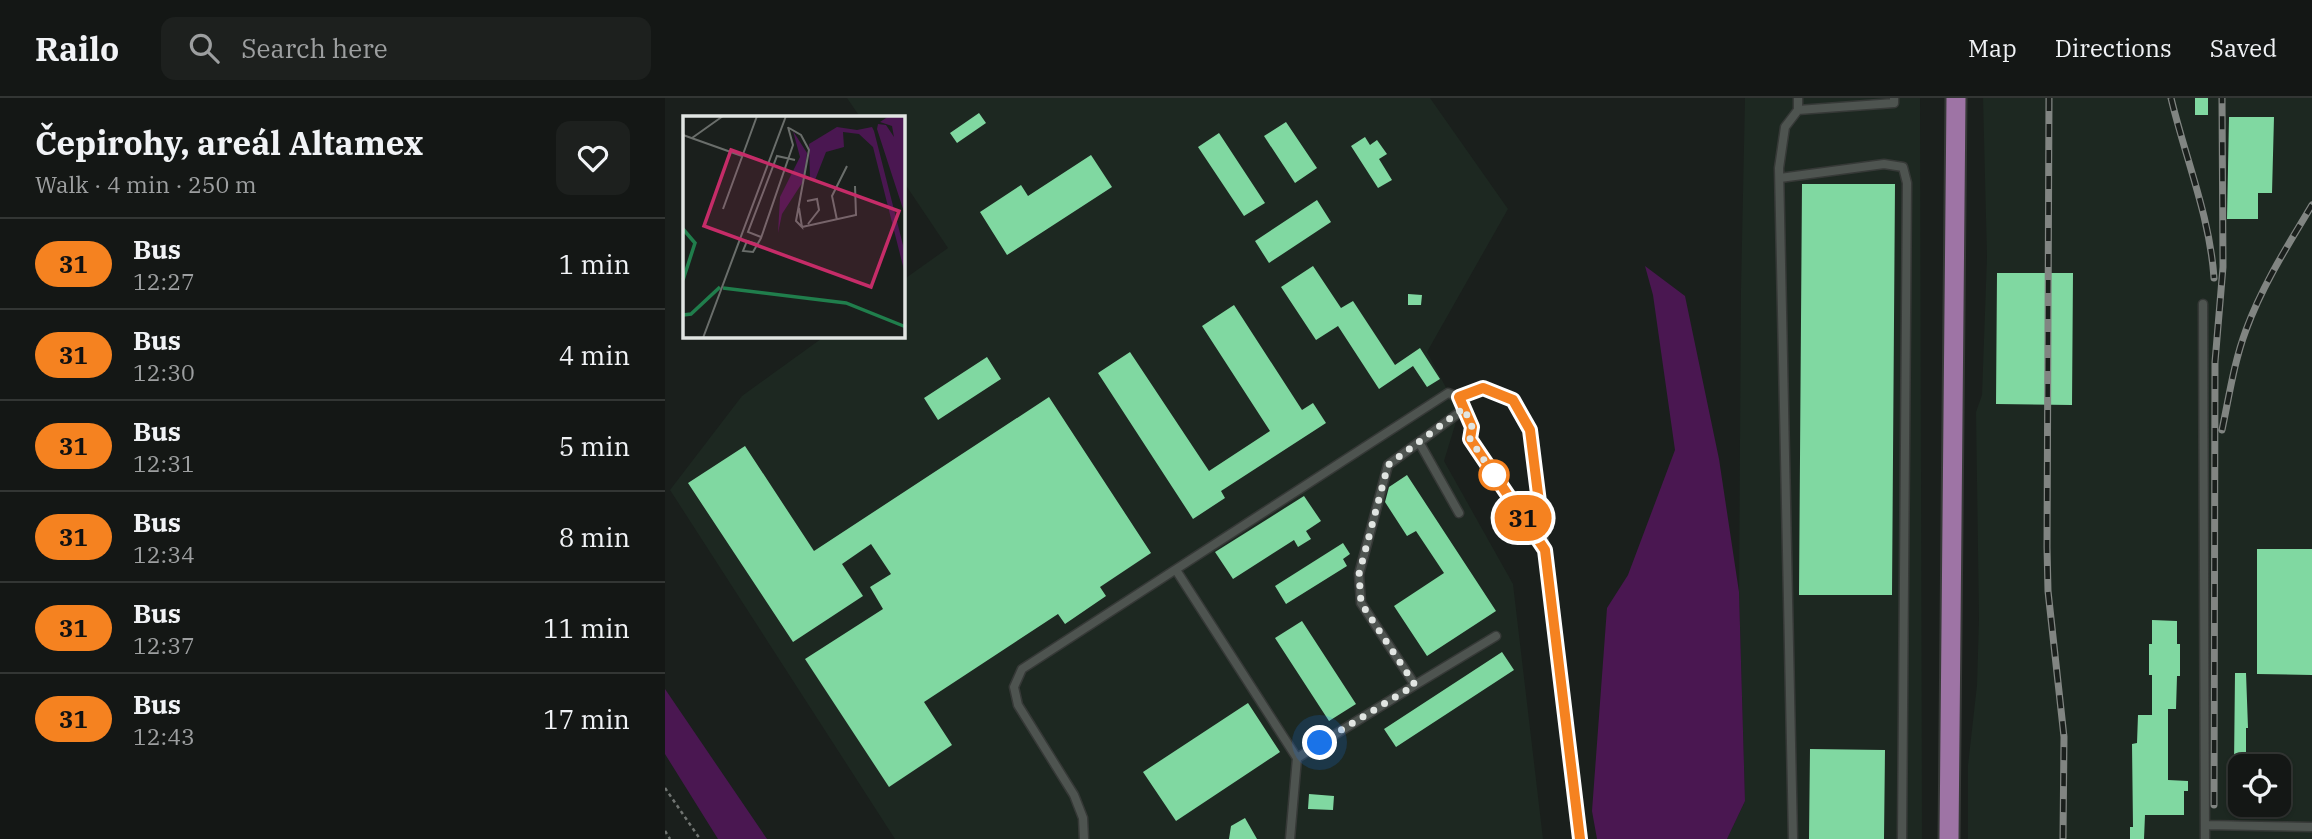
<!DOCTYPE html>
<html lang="en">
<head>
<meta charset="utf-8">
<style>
	body { margin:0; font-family:"IBM Plex Serif",serif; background:#1d201e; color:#f1f3f6; height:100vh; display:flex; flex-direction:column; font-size:26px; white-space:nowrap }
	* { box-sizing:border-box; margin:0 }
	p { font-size:23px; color:#9d9fa0 }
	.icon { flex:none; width:38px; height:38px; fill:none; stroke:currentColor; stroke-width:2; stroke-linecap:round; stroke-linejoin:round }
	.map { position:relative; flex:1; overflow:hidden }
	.sheet { display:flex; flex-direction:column; background:#141715; width:665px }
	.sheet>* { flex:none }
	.badge { padding:0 14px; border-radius:23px; font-size:24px; line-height:46px }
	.buttons { position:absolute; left:1563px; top:656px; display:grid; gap:14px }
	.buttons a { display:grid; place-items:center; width:63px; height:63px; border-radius:14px; background:#141715; box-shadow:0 2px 5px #0004,0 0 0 2px #333634; font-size:35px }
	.you { position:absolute; width:35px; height:35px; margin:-18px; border:5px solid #fff; border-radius:50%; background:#1a73e8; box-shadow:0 0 0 10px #1a73e833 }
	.map>.badge { position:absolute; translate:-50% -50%; box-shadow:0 0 0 4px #fff }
	.round { display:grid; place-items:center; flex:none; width:74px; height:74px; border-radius:14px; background:#1d201e }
	.overview { display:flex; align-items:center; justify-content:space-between; height:119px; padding:0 35px }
	h1 { font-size:33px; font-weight:700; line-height:52px }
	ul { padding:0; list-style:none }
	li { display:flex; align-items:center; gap:21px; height:91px; padding:0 35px; border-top:2px solid #333634 }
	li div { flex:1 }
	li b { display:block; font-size:26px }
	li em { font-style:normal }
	li .badge { min-width:77px; font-weight:700; text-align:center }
	header { display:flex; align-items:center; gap:42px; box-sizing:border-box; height:98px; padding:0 35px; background:#141715; border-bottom:2px solid #333634 }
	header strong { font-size:33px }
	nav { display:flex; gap:38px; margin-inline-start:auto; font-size:24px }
	.search { width:490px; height:63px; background:#1d201e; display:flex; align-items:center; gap:18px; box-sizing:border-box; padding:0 24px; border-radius:14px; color:#9d9fa0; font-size:26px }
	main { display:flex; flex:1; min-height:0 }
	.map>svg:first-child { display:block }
	.built { fill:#1d2821; fill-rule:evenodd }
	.green { fill:#4a1751 }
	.building { fill:#80d8a1 }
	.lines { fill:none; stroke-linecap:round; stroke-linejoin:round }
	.service-casing { stroke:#363937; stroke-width:11 }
	.primary-casing { stroke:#363937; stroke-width:23 }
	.path { stroke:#717572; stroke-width:2.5; stroke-dasharray:3.5 3.5; stroke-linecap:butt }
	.service { stroke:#4e5450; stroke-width:8 }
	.primary { stroke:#9e74a5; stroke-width:19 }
	.rail-casing { stroke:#818582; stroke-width:7 }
	.rail { stroke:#1a1f1c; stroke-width:4.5; stroke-dasharray:13; stroke-linecap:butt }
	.line-casing { stroke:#fff; stroke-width:16 }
	.line { stroke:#f58220; stroke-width:10 }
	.walk { stroke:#e1e5e2; stroke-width:7; stroke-dasharray:0 12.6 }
	.stop-dot { fill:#fff; stroke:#f58220; stroke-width:3.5 }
	.inset-river { fill:none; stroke:#207e4c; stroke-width:3.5 }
	.inset-road { fill:none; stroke:#6a6e6b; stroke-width:2 }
	.view { fill:#c52c68; fill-opacity:0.15; stroke:#c52c68; stroke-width:3.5 }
	.inset-edge { fill:none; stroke:#e1e5e2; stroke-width:3.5 }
</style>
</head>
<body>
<header>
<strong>Railo</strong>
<div class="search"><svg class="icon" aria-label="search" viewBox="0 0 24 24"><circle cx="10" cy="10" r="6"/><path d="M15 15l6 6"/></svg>Search here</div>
<nav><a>Map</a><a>Directions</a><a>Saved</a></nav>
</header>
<main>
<section class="sheet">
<div class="overview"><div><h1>Čepirohy, areál Altamex</h1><p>Walk · 4 min · 250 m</p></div><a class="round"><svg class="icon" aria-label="heart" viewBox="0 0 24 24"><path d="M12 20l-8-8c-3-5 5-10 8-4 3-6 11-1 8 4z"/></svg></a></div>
<ul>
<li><span class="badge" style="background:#f58220;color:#111">31</span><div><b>Bus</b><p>12:27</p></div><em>1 min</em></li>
<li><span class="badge" style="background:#f58220;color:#111">31</span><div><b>Bus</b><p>12:30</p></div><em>4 min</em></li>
<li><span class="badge" style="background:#f58220;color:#111">31</span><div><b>Bus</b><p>12:31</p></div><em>5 min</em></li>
<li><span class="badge" style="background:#f58220;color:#111">31</span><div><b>Bus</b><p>12:34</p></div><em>8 min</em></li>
<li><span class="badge" style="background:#f58220;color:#111">31</span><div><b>Bus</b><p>12:37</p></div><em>11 min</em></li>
<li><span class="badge" style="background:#f58220;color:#111">31</span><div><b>Bus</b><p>12:43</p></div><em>17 min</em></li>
</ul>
</section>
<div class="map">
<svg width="1647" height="741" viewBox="0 0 1647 741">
	<rect width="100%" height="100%" fill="#1a1f1c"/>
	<path class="built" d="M 182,0 L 765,0 L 843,111 L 762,254 L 794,314 L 779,363 L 848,486 L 878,741 L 230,741 L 5,392 L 77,298 L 160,238 L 238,238 L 238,182 L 283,150 L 238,83 L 238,19 L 195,19 Z
		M 1080,0 L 1255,0 L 1257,741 L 1062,741 L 1080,703 L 1074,494 L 1076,191 Z
		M 1318,0 L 1647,0 L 1647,741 L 1303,741 L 1303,667 L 1312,587 L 1314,521 L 1311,314 L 1317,297 L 1322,159 ZM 1575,668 L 1614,668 L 1614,707 L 1575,707 Z"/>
	<path class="green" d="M 980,168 L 1020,198 L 1054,361 L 1074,494 L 1080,703 L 1062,741 L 932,741 L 927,713 L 942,510 L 963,477 L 1010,352 L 988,197 Z
		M 0,591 L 102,741 L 53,741 L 0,656 Z"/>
	<path class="building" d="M 1530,0 L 1543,0 L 1543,17 L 1530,17 Z
		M 314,15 L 321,25 L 292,45 L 285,35 Z
		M 1564,19 L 1609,19 L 1607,95 L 1593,95 L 1593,121 L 1562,121 Z
		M 621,24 L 652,70 L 630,85 L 599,38 Z
		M 554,35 L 600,105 L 579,118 L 533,49 Z
		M 700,39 L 705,47 L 712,42 L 722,56 L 714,61 L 727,82 L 713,90 L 686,48 Z
		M 426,57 L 447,89 L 342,157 L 315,114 L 356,87 L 363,98 Z
		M 1137,86 L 1230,86 L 1227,497 L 1134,497 Z
		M 652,102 L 666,124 L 604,165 L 590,143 Z
		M 648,168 L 676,210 L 688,203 L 730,267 L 755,250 L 775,281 L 762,289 L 748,268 L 714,291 L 673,228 L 651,242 L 616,189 Z
		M 1332,175 L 1408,175 L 1407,307 L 1331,306 Z
		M 743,196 L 757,197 L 756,207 L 743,207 Z
		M 569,207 L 637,312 L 648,305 L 661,325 L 556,393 L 560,400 L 528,421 L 433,275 L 465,254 L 544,373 L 605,333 L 537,228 Z
		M 322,259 L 336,281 L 273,322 L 259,300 Z
		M 384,299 L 486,455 L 435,489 L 441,498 L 400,526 L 393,516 L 259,604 L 287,647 L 224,689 L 140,561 L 218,511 L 205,489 L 226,476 L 206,446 L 177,466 L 198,498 L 128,544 L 23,385 L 80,348 L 149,453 Z
		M 742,377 L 831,513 L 762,558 L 729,508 L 779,475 L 751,433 L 742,438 L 720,404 L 724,389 Z
		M 639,398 L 656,423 L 641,433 L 646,441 L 633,449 L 629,442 L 568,481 L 550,454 Z
		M 678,445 L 685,456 L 678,461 L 682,468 L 621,506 L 610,488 Z
		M 1592,451 L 1647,451 L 1647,577 L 1592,576 Z
		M 1487,522 L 1512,523 L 1512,546 L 1515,546 L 1515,578 L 1512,578 L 1511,611 L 1503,611 L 1503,682 L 1523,683 L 1523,693 L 1519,693 L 1519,717 L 1480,717 L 1479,741 L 1465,741 L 1465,729 L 1468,729 L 1467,646 L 1472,645 L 1473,617 L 1487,617 L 1487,577 L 1484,577 L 1484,546 L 1487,546 Z
		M 637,523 L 691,606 L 664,623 L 610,540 Z
		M 837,554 L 849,572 L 731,649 L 719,631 Z
		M 1570,575 L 1581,575 L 1583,630 L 1581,630 L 1581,668 L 1569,668 Z
		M 583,605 L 615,654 L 511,723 L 478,674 Z
		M 1145,651 L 1220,652 L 1219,741 L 1144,741 Z
		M 644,696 L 669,698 L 668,712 L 643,711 Z
		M 580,720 L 592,741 L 564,741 L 566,728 Z"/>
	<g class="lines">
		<g class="service-casing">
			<path id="service" d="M 1133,12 L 1229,5 L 1229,0
				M 1115,80 L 1219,66 L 1238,69 L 1242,85 L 1237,741
				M 1538,206 L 1540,741
				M 799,311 L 723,367 L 694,476 L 696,505 L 750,587 L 831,538
				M 754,344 L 794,415
				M 880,452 L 805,341 L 807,329 L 794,299 L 818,290 L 848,302 L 865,332 L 915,741
				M 511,472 L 632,660 L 625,741
				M 632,660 L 750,587
				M 1541,727 L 1647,729
				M 419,741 L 418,720 L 409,697 L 353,607 L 349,589 L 357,571 L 783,295 L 794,299
				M 1128,741 L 1114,70 L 1120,29 L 1133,12 L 1133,0"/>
		</g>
		<g class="primary-casing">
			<path id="primary" d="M 1284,741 L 1291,0"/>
		</g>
		<path class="path" d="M 0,690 L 35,741
			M 0,733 L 5,741"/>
		<use href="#service" class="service"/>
		<use href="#primary" class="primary"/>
		<g class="rail-casing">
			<path id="rail" d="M 1384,0 L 1382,449 L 1383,493 L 1399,639 L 1398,741
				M 1506,0 C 1520,59 1545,119 1549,180
				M 1557,332 C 1564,299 1569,264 1581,232 C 1597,188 1623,147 1647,107
				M 1549,707 L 1550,264 L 1558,169 L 1557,0"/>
		</g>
		<use href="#rail" class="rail"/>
	</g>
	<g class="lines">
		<g class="line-casing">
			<path id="line" d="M 877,428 L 865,332 L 848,302 L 818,290 L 794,299 L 807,329 L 805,341 L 880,452 L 915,741"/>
		</g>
		<use href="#line" class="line"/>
		<path class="walk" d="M 655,645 L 750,587 L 696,505 L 694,476 L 723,367 L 799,310 L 807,329 L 805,341 L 829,377"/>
	</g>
	<circle class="stop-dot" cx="829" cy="377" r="14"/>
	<g transform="translate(18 18)">
		<rect width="222" height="222" fill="#1a1f1c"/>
		<path d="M 206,0 L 222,0 L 222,99 L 194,13 L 195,8 L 203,9 L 211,21 L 209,10 L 197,6 ZM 154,11 L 174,14 L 189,11 L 191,15 L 222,137 L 222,158 L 190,31 L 176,18 L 160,16 L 161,31 L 143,36 L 132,64 L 127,63 L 126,28 ZM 110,15 L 124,37 L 121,64 L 99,98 L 95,117 L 97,81 L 117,41 Z" fill="#4a1751"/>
		<path class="inset-river" d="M 0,113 L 12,127 L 0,164M 40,172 L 163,187 L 223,211M 0,199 L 8,198 L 37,171"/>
		<path class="inset-road" d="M 106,12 L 118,19 L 126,34 L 113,105 L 119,111 L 116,92M 0,19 L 59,40M 9,22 L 40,0M 124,85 L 134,83 L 136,94 L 125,108M 40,93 L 74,0M 154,104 L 149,80 L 164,50M 119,111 L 173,99 L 172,70M 78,121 L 65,116 L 94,40 L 112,44M 74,128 L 64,125 L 60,135 L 70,136 L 78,122 L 110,29 L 105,11M 20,222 L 103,0"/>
		<path class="view" d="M 48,34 L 216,95 L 188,171 L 21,110 Z"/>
		<rect width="222" height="222" class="inset-edge"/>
	</g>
</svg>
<div class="buttons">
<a><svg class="icon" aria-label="locate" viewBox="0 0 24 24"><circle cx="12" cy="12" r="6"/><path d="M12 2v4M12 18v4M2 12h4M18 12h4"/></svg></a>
</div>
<div class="you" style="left:655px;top:645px"></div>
<b class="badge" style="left:858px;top:420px;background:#f58220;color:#111">31</b>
</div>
</main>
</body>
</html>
